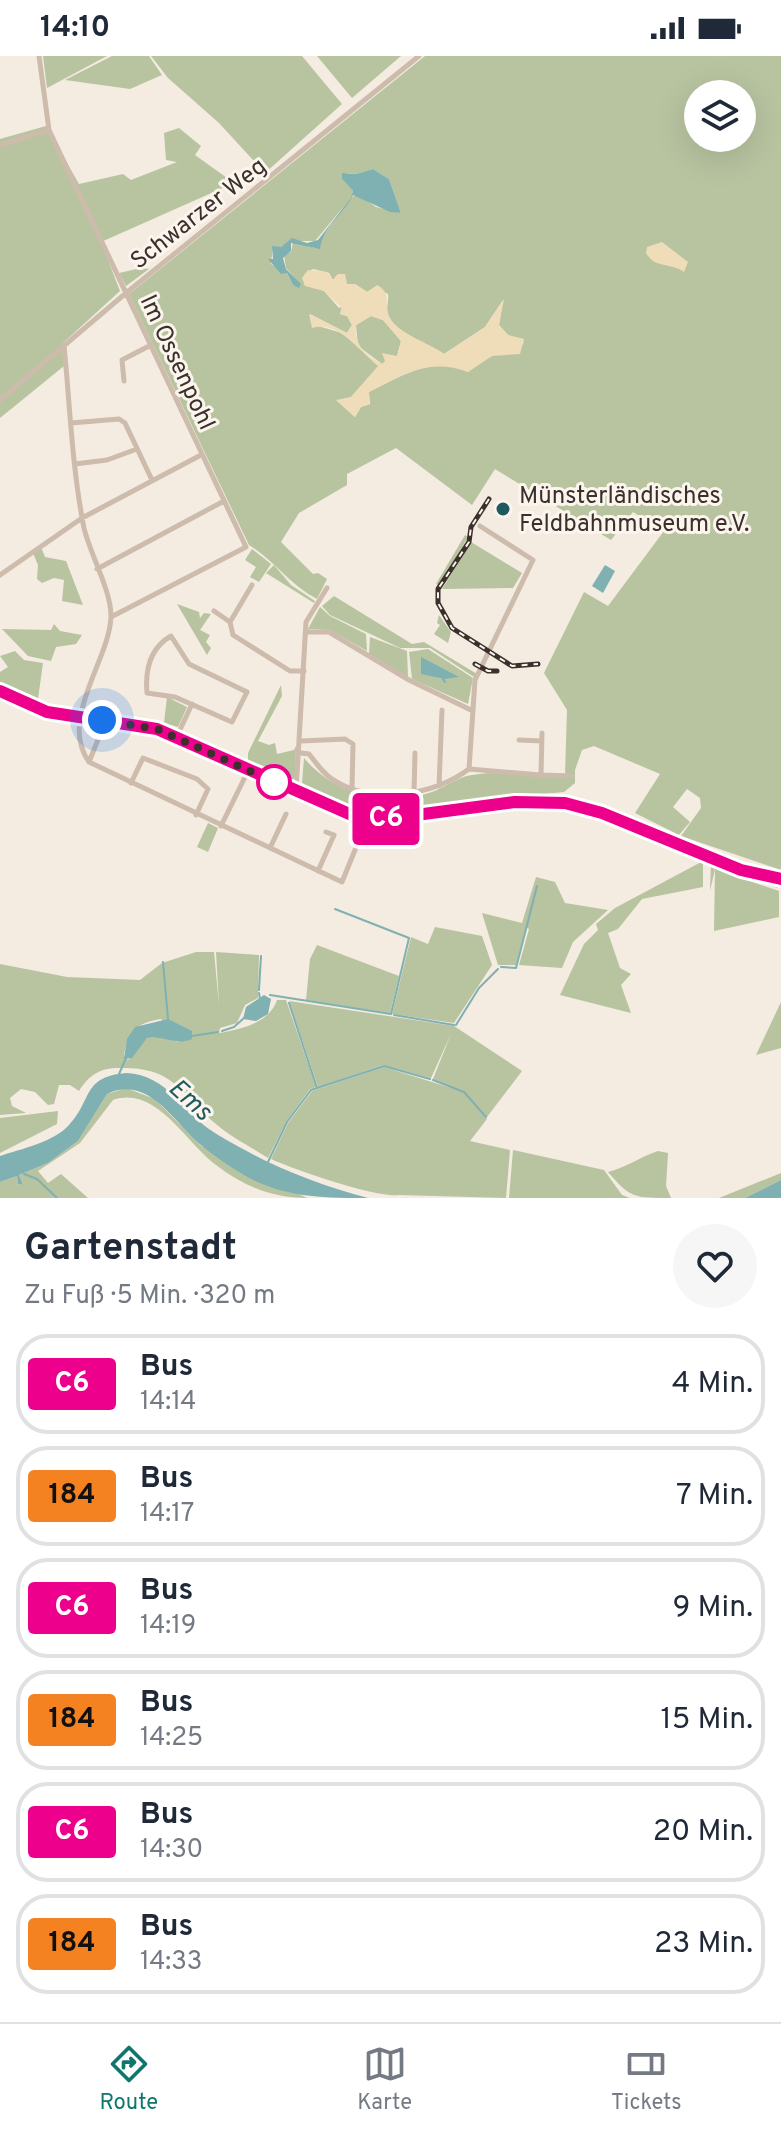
<!DOCTYPE html>
<html lang="de">
<head>
<meta charset="utf-8">
<style>
	body { margin:0; font-family:Overpass,sans-serif; background:#f6f6f7; color:#1f2937; height:100vh; display:flex; flex-direction:column; font-size:30px; white-space:nowrap }
	* { box-sizing:border-box; margin:0 }
	p { font-size:26px; color:#747a83 }
	.icon { flex:none; width:44px; height:44px; fill:none; stroke:currentColor; stroke-width:2; stroke-linecap:round; stroke-linejoin:round }
	.map { position:relative; height:1142px; overflow:hidden }
	.drawer { display:flex; flex-direction:column; background:#fff; flex:1 }
	.drawer>* { flex:none }
	.badge { padding:0 16px; border-radius:6px; font-size:28px; line-height:52px }
	.buttons { position:absolute; left:684px; top:24px; display:grid; gap:16px }
	.buttons a { display:grid; place-items:center; width:72px; height:72px; border-radius:50%; background:#fff; box-shadow:0 8px 32px #0002; font-size:40px }
	.you { position:absolute; width:40px; height:40px; margin:-20px; border:6px solid #fff; border-radius:50%; background:#1a73e8; box-shadow:0 0 0 12px #1a73e833 }
	.map>.badge { position:absolute; translate:-50% -50%; box-shadow:0 0 0 4px #fff }
	.round { display:grid; place-items:center; flex:none; width:84px; height:84px; border-radius:42px; background:#f6f6f7 }
	.overview { display:flex; align-items:center; justify-content:space-between; height:136px; padding:0 24px }
	h1 { font-size:38px; font-weight:700; line-height:60px }
	ul { padding:0; list-style:none }
	li { display:flex; align-items:center; gap:24px; height:100px; margin:0 16px 12px; padding:0 8px; border:4px solid #e0e1e3; border-radius:32px }
	li div { flex:1 }
	li b { display:block; font-size:30px }
	li em { font-style:normal }
	li .badge { min-width:88px; font-weight:700; text-align:center }
	.status { display:flex; justify-content:space-between; align-items:center; height:56px; padding:0 40px; background:#fff; direction:ltr }
	.status svg { height:22px; fill:currentColor }
	.tabs { display:flex; justify-content:space-around; align-items:center; height:112px; border-top:2px solid #e0e1e3; background:#fff; font-size:22px; color:#747a83 }
	.tabs a { display:grid; justify-items:center; gap:4px }
	.tabs .on { color:#0f766e }
	.map>svg:first-child { display:block }
	.green { fill:#b8c4a0; fill-rule:evenodd }
	.sand { fill:#efdcb8; fill-rule:evenodd }
	.water { fill:#7fb0b2 }
	.lines { fill:none; stroke-linecap:round; stroke-linejoin:round }
	.stream { stroke:#7fb0b2; stroke-width:2 }
	.minor { stroke:#cdbbac; stroke-width:5 }
	.secondary { stroke:#a18a7d; stroke-width:7 }
	.rail-casing { stroke:#3b302b; stroke-width:5 }
	.rail { stroke:#fbf5ee; stroke-width:2; stroke-dasharray:6; stroke-linecap:butt }
	.line-casing { stroke:#fff; stroke-width:18 }
	.line { stroke:#ec008c; stroke-width:12 }
	.walk { stroke:#3b302b; stroke-width:8; stroke-dasharray:0 14.4 }
	.poi-dot { fill:#1f5a5e; stroke:#fbf5ee; stroke-width:3 }
	.stop-dot { fill:#fff; stroke:#ec008c; stroke-width:4 }
	.labels { text-anchor:middle; stroke-width:6; stroke-linejoin:round; paint-order:stroke }
	.street-label { font-size:24px; fill:#3b302b; stroke:#fbf5ee }
	.poi-label { font-size:24px; fill:#3b302b; stroke:#fbf5ee; text-anchor:start }
	.water-label { font-size:26px; font-style:italic; fill:#1f5a5e; stroke:#fbf5ee }
</style>
</head>
<body>
<div class="status"><b>14:10</b><svg viewBox="0 0 49 12"><path d="M0 12V9h3v3zM5 12V6h3v6zM10 12V3h3v9zM15 12V0h3v12zM26 1h20v11H26zM47 4h2v5h-2z"/></svg></div>
<div class="map">
<svg width="781" height="1142" viewBox="0 0 781 1142">
	<rect width="100%" height="100%" fill="#f4ebe1"/>
	<path class="green" d="M 43,0 L 107,0 L 47,32 Z
		M 112,0 L 149,0 L 162,19 L 130,33 L 65,24 Z
		M 151,0 L 302,0 L 342,48 L 265,117 L 219,67 L 168,22 Z
		M 317,0 L 401,0 L 352,42 Z
		M 425,0 L 781,0 L 781,814 L 681,780 L 701,752 L 700,742 L 687,733 L 673,751 L 690,766 L 679,779 L 635,757 L 660,718 L 594,690 L 582,694 L 575,714 L 575,727 L 564,736 L 373,754 L 343,748 L 302,727 L 304,702 C 334,738 386,752 432,736 C 445,731 458,721 472,719 C 501,714 535,719 565,719 L 567,654 L 544,617 L 584,536 L 608,550 L 664,475 L 633,456 L 611,484 L 495,413 L 472,449 L 396,392 L 347,418 L 347,429 L 299,457 L 281,486 L 313,518 L 318,517 L 327,523 L 317,543 C 290,529 274,504 249,489 L 129,238 ZM 698,38 L 742,38 L 742,82 L 698,82 ZM 373,113 L 389,123 L 401,157 L 376,151 L 357,138 L 352,141 L 353,135 L 342,123 L 347,117 L 356,118 ZM 346,148 L 315,192 L 293,186 L 291,196 L 284,199 L 286,212 L 300,228 L 299,231 L 293,229 L 287,217 L 271,208 L 273,190 L 278,192 L 297,185 L 315,185 ZM 313,213 L 329,217 L 333,224 L 337,219 L 347,228 L 355,228 L 367,236 L 375,232 L 388,238 C 389,245 386,251 388,258 C 393,276 430,288 444,298 L 485,271 L 503,244 L 499,269 L 508,279 L 524,286 C 517,300 503,295 490,301 C 482,304 475,311 468,316 C 433,299 401,320 369,336 L 370,348 L 361,351 L 355,361 L 337,345 L 351,341 L 379,310 L 342,277 L 318,270 L 310,258 L 347,277 L 352,269 L 347,260 L 340,258 L 342,251 L 339,252 L 324,235 L 309,229 L 304,219 Z
		M 46,70 L 79,128 L 123,118 L 131,124 L 177,106 L 166,104 L 164,77 L 179,72 L 201,90 L 195,99 L 234,127 L 101,186 L 120,235 L 62,288 L 64,310 L 0,362 L 0,83 Z
		M 141,212 L 149,213 L 126,230 L 119,217 Z
		M 371,260 L 383,264 L 401,285 L 397,300 L 382,308 L 358,290 L 356,269 Z
		M 465,479 L 468,481 L 440,530 L 436,528 Z
		M 471,486 L 522,517 L 513,532 L 442,533 Z
		M 41,491 L 45,501 L 66,505 L 83,549 L 62,545 L 64,524 L 54,522 L 42,527 L 37,523 L 38,509 L 33,497 Z
		M 252,493 L 271,508 L 259,526 L 250,521 L 256,511 L 245,504 Z
		M 274,509 L 291,529 L 315,545 L 314,547 L 266,517 Z
		M 334,540 L 412,588 L 424,586 L 477,618 L 474,621 L 430,592 L 400,592 L 330,559 L 322,550 Z
		M 177,548 L 199,556 L 200,562 L 204,557 L 211,558 L 200,574 L 210,579 L 206,586 L 211,592 L 207,599 Z
		M 320,551 L 330,560 L 366,578 L 367,595 L 330,574 L 308,573 Z
		M 439,559 L 451,576 L 448,587 L 434,578 L 440,569 L 437,567 Z
		M 54,568 L 60,575 L 82,579 L 76,588 L 56,591 L 51,605 L 28,600 L 2,573 L 51,574 Z
		M 370,581 L 407,595 L 408,621 L 369,598 Z
		M 428,593 L 473,622 L 468,648 L 412,623 L 409,596 Z
		M 15,595 L 24,604 L 43,607 L 38,643 L 0,626 L 0,616 L 8,611 L 0,600 Z
		M 281,629 L 282,640 L 258,685 L 269,689 L 275,687 L 277,698 L 294,694 L 296,690 L 295,722 L 291,724 L 248,705 L 248,697 Z
		M 167,641 L 187,651 L 178,671 L 164,667 Z
		M 208,767 L 218,772 L 208,796 L 197,791 Z
		M 703,805 L 703,831 L 642,843 L 618,873 L 608,877 L 620,912 L 631,918 L 621,929 L 631,957 L 560,939 L 584,888 L 598,874 L 596,868 L 615,852 Z
		M 711,806 L 781,826 L 778,832 L 726,817 L 779,835 L 779,861 L 714,875 L 715,813 L 710,835 Z
		M 536,821 L 555,826 L 565,847 L 608,854 L 573,886 L 562,912 L 519,909 L 529,873 L 526,871 L 516,909 L 498,909 L 482,857 L 522,867 Z
		M 435,871 L 482,880 L 492,909 L 454,967 L 392,958 L 411,881 L 428,888 Z
		M 317,889 L 399,920 L 390,957 L 306,944 L 310,903 Z
		M 196,896 L 214,896 L 219,949 L 216,896 L 259,899 L 258,942 L 245,949 L 237,967 L 220,972 L 219,977 C 242,973 269,967 277,944 L 286,944 L 316,1031 L 310,1033 L 286,1066 L 268,1102 C 251,1091 231,1081 216,1068 C 177,1035 175,1011 119,1012 C 100,1012 89,1019 79,1035 L 70,1029 L 59,1029 L 54,1048 L 48,1049 L 35,1036 L 21,1033 L 10,1042 L 12,1050 L 26,1057 L 0,1059 L 0,908 L 67,921 L 140,924 L 162,907 ZM 161,963 L 179,986 L 162,981 L 147,982 L 128,1004 L 124,999 C 129,975 136,967 161,963 Z
		M 289,945 L 454,970 L 522,1015 L 487,1061 L 465,1038 L 487,1063 L 470,1085 L 510,1094 L 506,1142 L 399,1139 C 376,1142 295,1114 271,1103 L 288,1067 L 312,1035 L 384,1011 L 464,1036 L 433,1023 L 451,978 L 431,1022 L 383,1009 L 318,1031 Z
		M 781,946 L 781,992 L 756,999 Z
		M 126,1032 L 155,1043 L 201,1090 L 307,1142 C 272,1142 243,1130 216,1109 C 186,1087 156,1029 113,1044 L 80,1087 L 38,1115 L 48,1127 L 61,1118 L 88,1142 L 0,1142 L 0,1126 L 17,1120 L 18,1128 L 23,1129 L 19,1119 L 48,1107 L 78,1085 L 107,1038 Z
		M 58,1055 L 57,1068 L 0,1097 L 0,1062 Z
		M 513,1094 L 604,1114 L 622,1139 L 630,1142 L 509,1142 Z
		M 658,1095 L 668,1097 L 666,1130 L 671,1142 C 634,1142 630,1142 608,1116 C 627,1111 640,1101 658,1095 Z
		M 781,1117 L 781,1124 L 745,1142 L 719,1142 Z"/>
	<path class="sand" d="M 662,186 L 688,206 L 684,216 C 670,206 655,213 646,197 L 647,191 Z
		M 308,214 L 327,216 L 333,224 L 338,218 L 345,218 L 347,228 L 355,228 L 367,236 L 377,229 C 394,238 382,249 390,263 C 400,279 430,287 444,298 L 485,271 L 504,243 L 499,269 L 508,279 L 524,283 L 520,298 L 492,300 L 468,316 C 430,302 404,317 369,336 L 369,348 L 361,351 L 355,361 L 336,344 L 351,341 L 378,310 C 359,294 338,264 312,272 L 309,258 L 347,277 L 352,269 L 347,260 L 340,258 L 342,252 L 324,235 L 305,230 L 302,222 ZM 371,260 L 383,264 L 401,285 L 397,300 L 382,297 L 385,305 L 382,308 C 365,299 354,289 356,269 Z"/>
	<path class="water" d="M 373,113 L 389,123 L 401,157 L 390,156 L 353,139 C 343,159 323,171 320,193 L 291,187 L 291,195 L 283,202 L 286,213 L 301,228 L 299,232 L 293,229 L 287,217 L 281,218 L 268,203 L 273,203 L 272,190 L 281,191 L 292,182 L 307,187 L 318,184 L 351,142 L 353,135 L 342,123 L 342,117 L 356,118 Z
		M 605,509 L 615,515 L 603,537 L 592,530 Z
		M 421,601 L 459,621 L 445,623 L 421,618 Z
		M 264,939 L 271,943 L 268,958 L 256,965 L 243,963 L 246,951 Z
		M 168,963 L 192,975 L 192,983 C 177,990 163,979 147,982 L 132,1002 L 124,1003 L 127,983 L 135,971 Z
		M 126,1017 C 169,1019 182,1057 215,1077 C 264,1107 312,1127 368,1142 C 327,1142 291,1142 253,1124 C 236,1115 217,1102 202,1090 C 174,1068 150,1018 107,1038 L 78,1085 L 48,1107 L 19,1119 L 23,1129 L 18,1128 L 17,1120 L 0,1126 L 0,1100 C 21,1093 54,1086 69,1069 C 93,1043 82,1021 126,1017 Z
		M 781,1124 L 781,1142 L 745,1142 Z"/>
	<g class="lines">
		<path class="stream" d="M 443,623 L 445,626
			M 335,853 L 409,882 L 391,958
			M 163,906 L 168,963
			M 501,911 L 516,912 L 537,830
			M 259,934 L 261,900
			M 259,937 L 260,943
			M 270,939 L 391,958
			M 289,947 L 317,1032
			M 394,959 L 454,969
			M 456,969 L 479,932 L 498,913
			M 222,975 L 234,971 L 244,962
			M 192,980 L 218,976
			M 119,1018 L 126,1002
			M 433,1024 L 464,1036 L 486,1061
			M 267,1108 L 287,1066 L 311,1034 L 384,1010 L 430,1023
			M 24,1118 L 37,1123 L 57,1142"/>
		<path class="minor" d="M 39,0 L 49,74 L 246,491 L 111,561
			M 0,89 L 49,74
			M 64,289 C 70,350 72,412 84,472 C 90,498 111,534 111,560 C 110,604 58,663 89,706 L 342,826 L 368,762
			M 124,325 L 122,304 L 151,289
			M 0,344 L 126,237 L 419,0
			M 71,367 L 119,363 L 125,367 L 152,424
			M 75,408 L 107,404 L 137,393
			M 97,513 L 224,445
			M 0,519 L 82,462 L 201,399
			M 252,529 L 230,566 L 233,579 L 290,615 L 304,615
			M 214,555 L 230,566
			M 306,576 L 329,576 L 409,624 L 473,655
			M 171,580 L 189,608 L 247,636 L 232,666 L 175,641 L 147,637 C 145,614 150,592 171,580 Z
			M 177,680 L 192,648
			M 519,684 L 542,685
			M 301,685 L 345,683 L 353,688 L 352,733
			M 301,697 L 309,698 C 317,708 324,719 335,725 C 374,749 434,739 469,713 L 475,624 L 533,504 L 480,470
			M 89,706 L 103,671
			M 469,713 L 541,719 L 542,677
			M 541,719 L 572,720
			M 131,727 L 143,702 L 197,723 L 208,733 L 196,759
			M 439,730 L 442,654
			M 296,735 L 306,566 L 327,532
			M 414,736 L 415,697
			M 221,770 L 246,719
			M 270,792 L 286,758
			M 318,815 L 334,779 L 326,776"/>
		<path class="secondary" d="M 0,635 L 47,656 L 157,673 L 354,760 L 393,762 L 515,746 L 565,747 L 602,757 L 741,814 L 781,823"/>
		<g class="rail-casing">
			<path id="rail" d="M 489,443 L 471,471 L 469,486 L 438,533 L 438,547 L 452,572 L 512,610 L 538,608
				M 475,608 L 488,615 L 497,615"/>
		</g>
		<use href="#rail" class="rail"/>
	</g>
	<g class="lines">
		<g class="line-casing">
			<path id="line" d="M 0,635 L 47,656 L 157,673 L 354,760 L 393,762 L 515,746 L 565,747 L 602,757 L 741,814 L 781,823"/>
		</g>
		<use href="#line" class="line"/>
		<path class="walk" d="M 102,664 L 157,673 L 274,726"/>
	</g>
	<circle class="poi-dot" cx="503" cy="453" r="8"/>
	<circle class="stop-dot" cx="274" cy="726" r="16"/>
	<g class="labels">
		<g class="street-label">
			<text transform="translate(198 157) rotate(-38)" y="8">Schwarzer Weg</text>
			<text transform="translate(178 306) rotate(65)" y="8">Im Ossenpohl</text>
		</g>
		<g class="poi-label">
			<text x="519" y="447">Münsterländisches<tspan x="519" dy="28">Feldbahnmuseum e.V.</tspan></text>
		</g>
		<g class="water-label">
			<text transform="translate(191 1043) rotate(42)" y="9">Ems</text>
		</g>
	</g>
</svg>
<div class="buttons">
<a><svg class="icon" aria-label="layers" viewBox="0 0 24 24"><path d="M12 4l9 5-9 5-9-5zM3 14l9 5 9-5"/></svg></a>
</div>
<div class="you" style="left:102px;top:664px"></div>
<b class="badge" style="left:386px;top:763px;background:#ec008c;color:#fff">C6</b>
</div>
<section class="drawer">
<div class="overview"><div><h1>Gartenstadt</h1><p>Zu Fuß · 5 Min. · 320 m</p></div><a class="round"><svg class="icon" aria-label="heart" viewBox="0 0 24 24"><path d="M12 20l-8-8c-3-5 5-10 8-4 3-6 11-1 8 4z"/></svg></a></div>
<ul>
<li><span class="badge" style="background:#ec008c;color:#fff">C6</span><div><b>Bus</b><p>14:14</p></div><em>4 Min.</em></li>
<li><span class="badge" style="background:#f58220;color:#111">184</span><div><b>Bus</b><p>14:17</p></div><em>7 Min.</em></li>
<li><span class="badge" style="background:#ec008c;color:#fff">C6</span><div><b>Bus</b><p>14:19</p></div><em>9 Min.</em></li>
<li><span class="badge" style="background:#f58220;color:#111">184</span><div><b>Bus</b><p>14:25</p></div><em>15 Min.</em></li>
<li><span class="badge" style="background:#ec008c;color:#fff">C6</span><div><b>Bus</b><p>14:30</p></div><em>20 Min.</em></li>
<li><span class="badge" style="background:#f58220;color:#111">184</span><div><b>Bus</b><p>14:33</p></div><em>23 Min.</em></li>
</ul>
</section>
<nav class="tabs">
<a class="on"><svg class="icon" aria-label="directions" viewBox="0 0 24 24"><path d="M12 3l9 9-9 9-9-9zM9 14v-3h6M13 9l2 2-2 2"/></svg>Route</a>
<a><svg class="icon" aria-label="map" viewBox="0 0 24 24"><path d="M3 6l6-2 6 2 6-2v14l-6 2-6-2-6 2zM9 4v14M15 6v14"/></svg>Karte</a>
<a><svg class="icon" aria-label="tickets" viewBox="0 0 24 24"><path d="M3 7h18v10H3zM15 7v10"/></svg>Tickets</a>
</nav>
</body>
</html>
